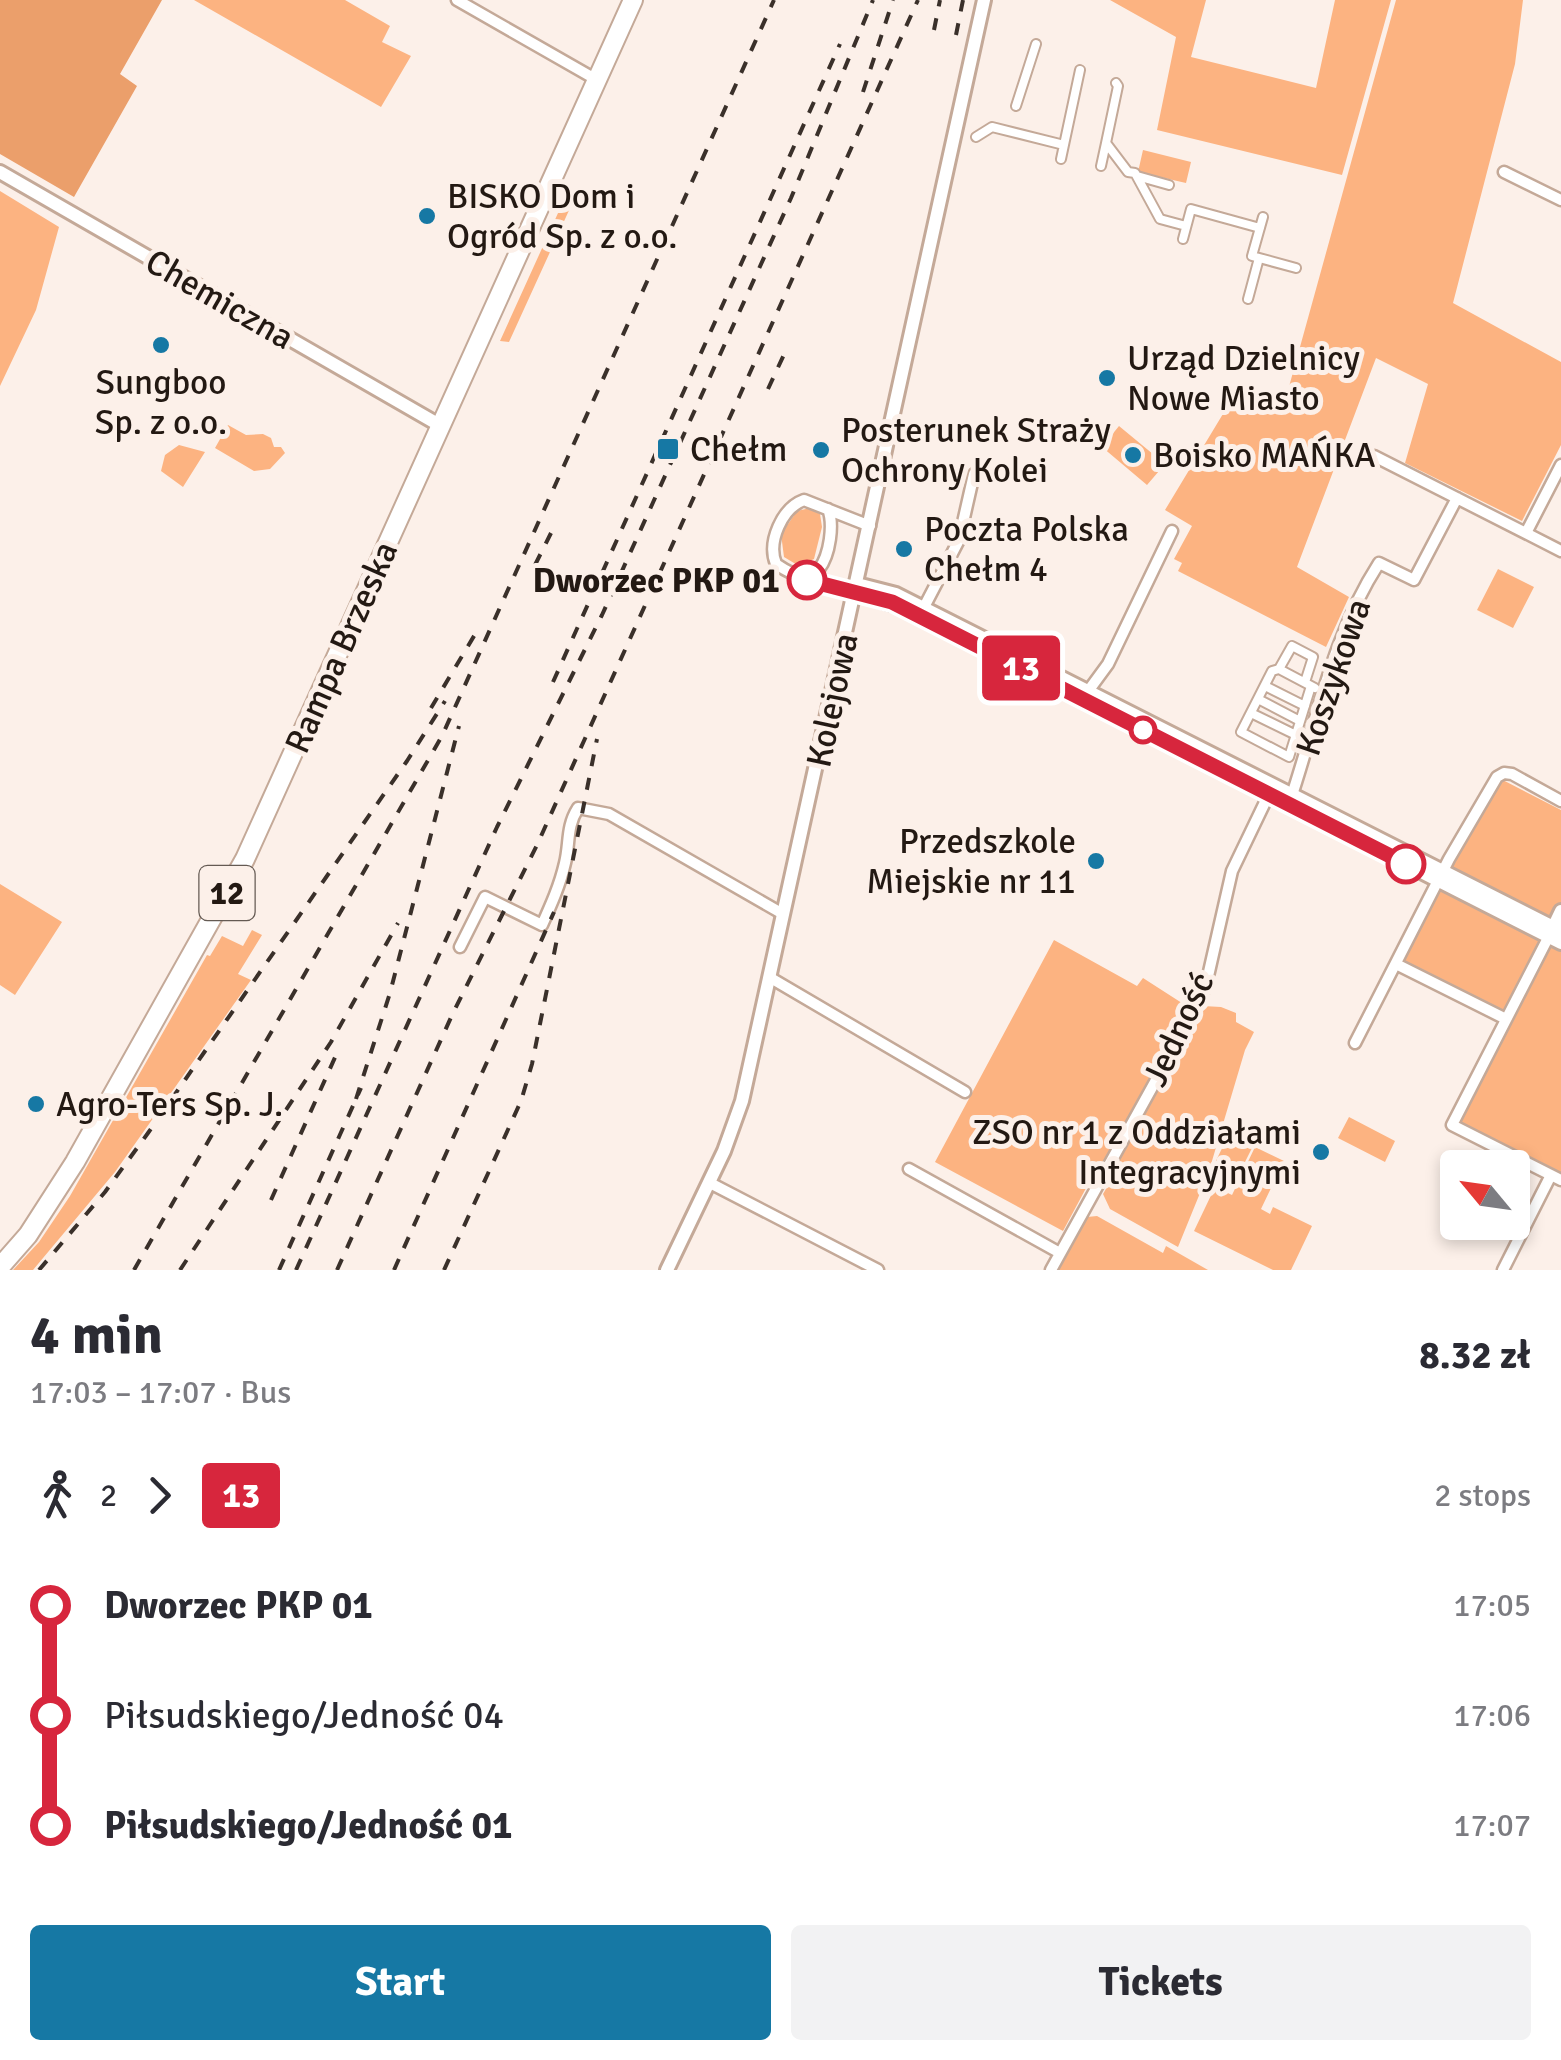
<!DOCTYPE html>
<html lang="en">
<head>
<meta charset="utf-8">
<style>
	body { margin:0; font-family:Signika,sans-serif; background:#f2f2f3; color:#2b2b33; height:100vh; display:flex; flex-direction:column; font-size:38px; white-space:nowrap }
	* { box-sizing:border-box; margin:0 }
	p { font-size:32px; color:#7c7c81 }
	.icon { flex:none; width:55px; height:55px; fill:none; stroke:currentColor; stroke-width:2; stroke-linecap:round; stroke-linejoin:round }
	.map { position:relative; height:1270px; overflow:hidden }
	.sheet { display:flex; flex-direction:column; background:#fff; flex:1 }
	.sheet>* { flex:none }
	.badge { padding:0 20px; border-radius:8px; font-size:35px; line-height:65px }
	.needle { width:65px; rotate:299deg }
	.controls { position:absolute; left:1440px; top:1150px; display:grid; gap:20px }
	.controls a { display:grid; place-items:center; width:90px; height:90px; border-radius:10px; background:#fff; box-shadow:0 5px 15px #0003; font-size:50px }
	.map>.badge { position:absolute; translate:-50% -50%; box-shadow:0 0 0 5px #fff }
	.legs { display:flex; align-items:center; gap:15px; height:110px; padding:0 30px; font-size:32px }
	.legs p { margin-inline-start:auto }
	.overview { display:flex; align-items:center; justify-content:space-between; height:170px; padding:0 30px }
	h1 { font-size:55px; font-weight:700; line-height:75px }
	.primary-button { display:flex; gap:20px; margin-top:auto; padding:20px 30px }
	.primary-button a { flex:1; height:115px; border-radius:10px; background:#1678a4; color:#fff; font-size:40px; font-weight:700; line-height:115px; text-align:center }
	.primary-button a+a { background:#f2f2f3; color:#2b2b33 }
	ul { padding:0 30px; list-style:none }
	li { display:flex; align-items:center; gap:35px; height:110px; font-size:38px }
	li i { display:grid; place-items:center; width:15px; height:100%; margin:0 12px; background:currentColor }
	li i::after { content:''; width:25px; height:25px; margin:-12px; border:8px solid; border-radius:50%; background:#fff }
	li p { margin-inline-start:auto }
	li:first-child i { background:linear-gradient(#0000 50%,currentColor 0) }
	li:last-child i { background:linear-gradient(currentColor 50%,#0000 0) }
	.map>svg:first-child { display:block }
	.green { fill:#fcb381 }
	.forest { fill:#eb9f6b }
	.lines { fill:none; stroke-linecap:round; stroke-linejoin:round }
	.pedestrian-casing { stroke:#c4a998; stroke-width:12 }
	.minor-casing { stroke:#c4a998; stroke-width:15 }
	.tertiary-casing { stroke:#c4a998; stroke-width:18 }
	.trunk-casing { stroke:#c4a998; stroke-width:22 }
	.pedestrian { stroke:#fff; stroke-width:8 }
	.minor { stroke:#fff; stroke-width:10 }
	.tertiary { stroke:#fff; stroke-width:12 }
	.trunk { stroke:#fff; stroke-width:18 }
	.rail { stroke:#3a302a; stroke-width:4; stroke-dasharray:12 12; stroke-linecap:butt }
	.line-1-casing { stroke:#fff; stroke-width:22 }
	.line-1 { stroke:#d7263d; stroke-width:15 }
	.poi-dot { fill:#1678a4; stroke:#fcf0e9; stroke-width:4 }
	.stop-1-dot { fill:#fff; stroke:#d7263d; stroke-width:5 }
	.labels { text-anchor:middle; stroke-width:10; stroke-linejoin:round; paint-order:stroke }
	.shield { fill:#fcf0e9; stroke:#645a53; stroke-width:2.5 }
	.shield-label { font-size:32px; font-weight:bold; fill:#231913 }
	.poi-label { font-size:35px; fill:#231913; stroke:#fcf0e9; text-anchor:start }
	.street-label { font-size:35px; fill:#231913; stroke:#fcf0e9 }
	.stop-label { font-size:35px; font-weight:bold; fill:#231913; stroke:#fcf0e9; text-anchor:end }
</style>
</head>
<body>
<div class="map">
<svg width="1561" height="1270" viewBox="0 0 1561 1270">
	<rect width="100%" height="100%" fill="#fcf0e9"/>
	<path class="green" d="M 194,0 L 345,0 L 390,26 L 382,42 L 411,56 L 381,107 Z
		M 1110,0 L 1206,0 L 1191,57 L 1316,88 L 1335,0 L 1391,0 L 1342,175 L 1157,130 L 1176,37 Z
		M 1396,0 L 1523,0 L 1515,64 L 1453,303 L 1561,362 L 1561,445 L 1522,521 L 1405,463 L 1428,384 L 1376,358 L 1297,567 L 1349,597 L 1326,647 L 1178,571 L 1182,563 L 1174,559 L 1192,526 L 1165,510 L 1238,389 L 1282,412 Z
		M 1143,150 L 1191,162 L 1186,183 L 1138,172 Z
		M 0,191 L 59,227 L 36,310 L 0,386 Z
		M 568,191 L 576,195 L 509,342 L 500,341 Z
		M 228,425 L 246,435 L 263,434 L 271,438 L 274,447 L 281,447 L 285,453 L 270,469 L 254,471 L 215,448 Z
		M 1119,426 L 1165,464 L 1147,485 L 1102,447 Z
		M 179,445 L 205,452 L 183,487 L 161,471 L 165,455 Z
		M 810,508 L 820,514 L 822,527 L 814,559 L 799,566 L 784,557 L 781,534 L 797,511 Z
		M 1498,569 L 1534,587 L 1513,628 L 1477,610 Z
		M 1497,777 L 1561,810 L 1561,1180 L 1452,1125 L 1506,1019 L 1396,964 Z
		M 0,884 L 62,922 L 15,995 L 0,985 Z
		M 252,930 L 262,935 L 238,974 L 251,980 L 115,1172 L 33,1270 L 13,1270 L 39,1242 L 70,1196 L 207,955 L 210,956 L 222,936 L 243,946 Z
		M 1054,940 L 1137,986 L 1143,978 L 1185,1005 L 1192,1006 L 1096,1179 L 1092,1177 L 1063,1231 L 935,1162 Z
		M 1203,1006 L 1221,1007 L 1236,1013 L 1236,1022 L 1254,1032 L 1245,1050 L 1209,1171 L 1178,1247 L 1110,1209 L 1103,1194 L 1107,1187 L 1105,1185 Z
		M 1349,1117 L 1395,1141 L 1385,1162 L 1338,1138 Z
		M 1229,1134 L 1253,1146 L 1233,1186 L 1209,1175 Z
		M 1255,1147 L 1284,1161 L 1261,1209 L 1270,1214 L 1273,1207 L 1312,1226 L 1291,1270 L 1273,1270 L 1194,1231 L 1215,1187 L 1232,1195 Z
		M 1097,1216 L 1163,1253 L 1166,1246 L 1208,1270 L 1058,1270 L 1087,1217 Z"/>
	<path class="forest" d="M 0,0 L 162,0 L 120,74 L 137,86 L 74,197 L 0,154 Z"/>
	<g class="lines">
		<g class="pedestrian-casing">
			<path id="pedestrian" d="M 1116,83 L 1118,86 L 1106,143 L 1128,172 L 1135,173 L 1160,219 L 1186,226
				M 1016,106 L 1036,44
				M 976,137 L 992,127 L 1064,145
				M 1061,159 L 1080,70
				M 1101,166 L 1106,143
				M 1137,176 L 1169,185
				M 1263,217 L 1252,256 L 1296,268
				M 1183,239 L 1191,209 L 1260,228
				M 1248,299 L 1259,258
				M 1279,669 L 1272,671 L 1241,732 L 1289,757 L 1311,686
				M 1305,682 L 1313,657 L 1292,646 L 1279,669 L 1315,688
				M 1265,686 L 1305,706
				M 1258,699 L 1300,721
				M 1251,713 L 1296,735"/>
		</g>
		<g class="minor-casing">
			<path id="minor" d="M 457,0 L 597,80
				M 1504,172 L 1561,200
				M 1374,456 L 1561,551
				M 1526,533 L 1561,465
				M 804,579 C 806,577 817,571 819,569 C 830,555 834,524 828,509
				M 855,593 C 827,587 799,580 776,564 C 767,542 782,508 804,500 L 870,526
				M 922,611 L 959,540 L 974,474
				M 1086,694 L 1108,664 L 1172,531
				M 1291,798 C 1318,717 1332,636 1379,563 L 1414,580 L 1457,498
				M 1549,936 L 1452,1125 L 1561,1180
				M 460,947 L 485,897 L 542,925 C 551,905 560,885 565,863 C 570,843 566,827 578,808 L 609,814 L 783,914
				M 1396,964 L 1506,1019
				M 769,977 L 965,1092
				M 1355,1043 L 1449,859 L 1497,777 L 1504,773 L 1512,774 L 1561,801
				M 909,1169 L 1060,1253
				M 710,1183 L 878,1270
				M 1051,1270 L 1197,1006 L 1206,985 L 1232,871 L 1269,794
				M 1503,1270 L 1551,1175"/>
		</g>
		<g class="tertiary-casing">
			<path id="tertiary" d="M 0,172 L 441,426
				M 857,584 L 896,594 L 1561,931
				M 855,593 L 898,606 L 1561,943
				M 1550,934 L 1561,911
				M 667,1270 L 724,1151 L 742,1101 L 984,0"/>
		</g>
		<g class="trunk-casing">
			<path id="trunk" d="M 0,1267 L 28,1235 L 75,1162 L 245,859 L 633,0"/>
		</g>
		<use href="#pedestrian" class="pedestrian"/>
		<use href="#minor" class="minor"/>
		<use href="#tertiary" class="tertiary"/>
		<use href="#trunk" class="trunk"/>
		<path class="rail" d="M 934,30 L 940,0
			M 956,35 L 963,0
			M 863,92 L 893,0
			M 768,389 L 787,348
			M 535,565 L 551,533
			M 553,682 L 840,44
			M 431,708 L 477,631
			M 356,1099 L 390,993 L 459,726
			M 271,1200 L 337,1053
			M 39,1270 L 105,1192 L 148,1133 L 407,761 L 445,701
			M 134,1270 L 442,736 L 774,0
			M 180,1270 L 331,1042 L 398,923
			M 279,1270 L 361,1088
			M 296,1270 L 497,827 L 602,615 L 791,198 L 873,0
			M 337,1270 L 453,1013 L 537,845 L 918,0
			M 394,1270 L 554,912
			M 444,1270 L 521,1101 L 532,1064 L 597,739"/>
	</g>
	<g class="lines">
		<g class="line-1-casing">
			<path id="line-1" d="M 807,580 L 892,602 L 1406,864"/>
		</g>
		<use href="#line-1" class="line-1"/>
	</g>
	<g class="poi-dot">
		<circle cx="427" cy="216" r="10"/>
		<circle cx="161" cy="345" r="10"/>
		<circle cx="1107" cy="378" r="10"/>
		<rect x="656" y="437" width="24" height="24" rx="5"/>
		<circle cx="821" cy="450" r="10"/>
		<circle cx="1133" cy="455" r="10"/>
		<circle cx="904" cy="549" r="10"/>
		<circle cx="1096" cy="861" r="10"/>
		<circle cx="36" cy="1104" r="10"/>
		<circle cx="1321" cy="1152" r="10"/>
	</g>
	<g class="stop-1-dot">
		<circle cx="807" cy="580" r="18"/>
		<circle cx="1143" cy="730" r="12"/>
		<circle cx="1406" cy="864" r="18"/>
	</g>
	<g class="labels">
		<rect class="shield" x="199.5" y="866" width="55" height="54" rx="8"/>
		<g class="shield-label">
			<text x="227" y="904">12</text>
		</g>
		<g class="poi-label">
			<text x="447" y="208">BISKO Dom i<tspan x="447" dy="40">Ogród Sp. z o.o.</tspan></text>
			<text x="1127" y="370">Urząd Dzielnicy<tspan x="1127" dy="40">Nowe Miasto</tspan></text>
			<text x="161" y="394" text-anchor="middle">Sungboo<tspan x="161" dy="40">Sp. z o.o.</tspan></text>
			<text x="841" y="442">Posterunek Straży<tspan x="841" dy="40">Ochrony Kolei</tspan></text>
			<text x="690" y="461">Chełm</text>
			<text x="1153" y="467">Boisko MAŃKA</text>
			<text x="924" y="541">Poczta Polska<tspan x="924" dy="40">Chełm 4</tspan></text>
			<text x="1076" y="853" text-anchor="end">Przedszkole<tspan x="1076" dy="40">Miejskie nr 11</tspan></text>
			<text x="56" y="1116">Agro-Ters Sp. J.</text>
			<text x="1301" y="1144" text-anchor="end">ZSO nr 1 z Oddziałami<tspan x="1301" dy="40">Integracyjnymi</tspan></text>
		</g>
		<g class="street-label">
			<text transform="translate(220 299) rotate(30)" y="12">Chemiczna</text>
			<text transform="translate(341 647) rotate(-66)" y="12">Rampa Brzeska</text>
			<text transform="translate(1333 677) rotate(-71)" y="12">Koszykowa</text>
			<text transform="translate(832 700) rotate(-78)" y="12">Kolejowa</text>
			<text transform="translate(1178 1029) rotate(-65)" y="12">Jedność</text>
		</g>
		<g class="stop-label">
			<text x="780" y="592">Dworzec PKP 01</text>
		</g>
	</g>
</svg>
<div class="controls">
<a><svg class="needle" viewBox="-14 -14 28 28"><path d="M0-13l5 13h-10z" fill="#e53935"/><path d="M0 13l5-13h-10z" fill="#7c7c81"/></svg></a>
</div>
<b class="badge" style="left:1021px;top:668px;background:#d7263d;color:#fff">13</b>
</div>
<section class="sheet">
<div class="overview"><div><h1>4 min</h1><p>17:03 – 17:07 · Bus</p></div><b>8.32 zł</b></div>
<div class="legs"><svg class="icon" aria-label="walk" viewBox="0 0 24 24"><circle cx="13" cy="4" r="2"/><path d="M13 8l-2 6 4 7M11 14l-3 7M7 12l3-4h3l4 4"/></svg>2<svg class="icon" aria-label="forward" viewBox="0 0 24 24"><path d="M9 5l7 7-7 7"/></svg><b class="badge" style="background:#d7263d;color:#fff">13</b><p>2 stops</p></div>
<ul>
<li><i style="color:#d7263d"></i><b>Dworzec PKP 01</b><p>17:05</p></li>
<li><i style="color:#d7263d"></i><span>Piłsudskiego/Jedność 04</span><p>17:06</p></li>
<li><i style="color:#d7263d"></i><b>Piłsudskiego/Jedność 01</b><p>17:07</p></li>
</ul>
<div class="primary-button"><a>Start</a><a>Tickets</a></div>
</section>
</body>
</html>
